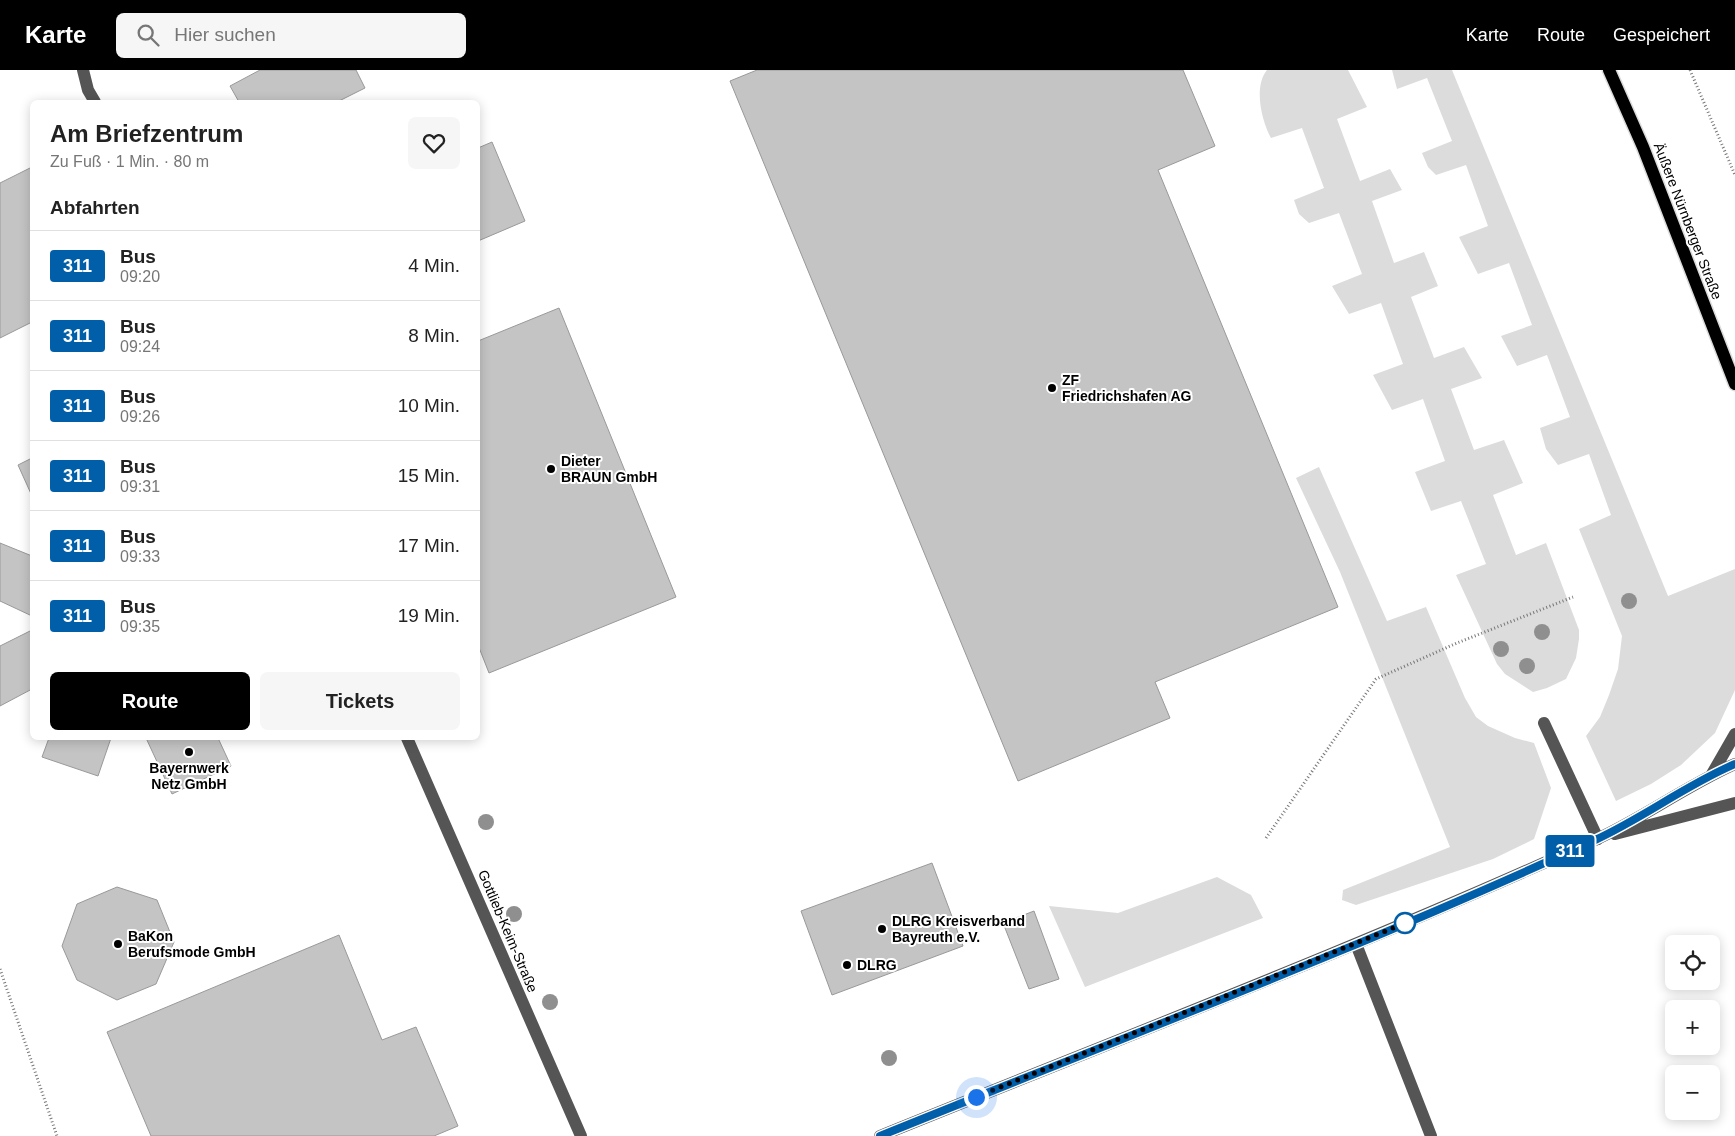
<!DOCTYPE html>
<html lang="de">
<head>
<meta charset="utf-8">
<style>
	body { margin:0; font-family:Helvetica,sans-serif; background:#f6f6f6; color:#222; height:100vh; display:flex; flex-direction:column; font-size:19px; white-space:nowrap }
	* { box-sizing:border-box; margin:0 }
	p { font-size:16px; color:#767676 }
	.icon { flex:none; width:28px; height:28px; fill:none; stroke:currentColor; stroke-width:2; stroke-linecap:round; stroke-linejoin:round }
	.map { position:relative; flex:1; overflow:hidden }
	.sheet { position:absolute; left:30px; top:30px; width:450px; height:640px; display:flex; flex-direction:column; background:#fff; border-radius:8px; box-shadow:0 2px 12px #0003 }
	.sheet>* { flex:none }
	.badge { padding:0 10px; border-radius:4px; font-size:18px; line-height:32px }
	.tools { position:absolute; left:1665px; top:865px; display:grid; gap:10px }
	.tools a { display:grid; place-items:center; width:55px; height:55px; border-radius:8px; background:#fff; box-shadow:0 2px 12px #0003; font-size:25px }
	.you { position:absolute; width:25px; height:25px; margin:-12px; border:4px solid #fff; border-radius:50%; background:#1a73e8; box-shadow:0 0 0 8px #1a73e833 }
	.map>.badge { position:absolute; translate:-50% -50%; box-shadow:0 0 0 2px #fff }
	h2 { padding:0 20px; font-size:19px; line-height:45px }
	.round { display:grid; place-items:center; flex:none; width:52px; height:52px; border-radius:8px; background:#f6f6f6 }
	.headline { display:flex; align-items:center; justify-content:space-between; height:85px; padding:0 20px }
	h1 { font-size:24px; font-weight:800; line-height:38px }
	.button { display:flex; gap:10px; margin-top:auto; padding:10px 20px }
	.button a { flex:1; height:58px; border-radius:8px; background:#000; color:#fff; font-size:20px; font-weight:800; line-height:58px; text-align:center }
	.button a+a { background:#f6f6f6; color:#222 }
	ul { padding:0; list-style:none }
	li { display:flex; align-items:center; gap:15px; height:70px; padding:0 20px; border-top:1px solid #e0e0e0 }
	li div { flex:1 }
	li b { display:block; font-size:19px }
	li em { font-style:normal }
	li .badge { min-width:55px; font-weight:700; text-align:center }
	header { display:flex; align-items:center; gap:30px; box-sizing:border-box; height:70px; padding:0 25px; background:#000; color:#fff }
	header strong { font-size:24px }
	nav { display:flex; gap:28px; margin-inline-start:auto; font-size:18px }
	.search { width:350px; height:45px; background:#f6f6f6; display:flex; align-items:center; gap:12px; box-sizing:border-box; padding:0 18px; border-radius:8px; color:#767676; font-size:19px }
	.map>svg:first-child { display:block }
	.green { fill:#dcdcdc }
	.building { fill:#c4c4c4; stroke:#999 }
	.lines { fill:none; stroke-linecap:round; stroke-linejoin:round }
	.major-casing { stroke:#dbdbdb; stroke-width:15 }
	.path { stroke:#777; stroke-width:3; stroke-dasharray:1 2.5; stroke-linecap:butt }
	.minor { stroke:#555; stroke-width:12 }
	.major { stroke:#000; stroke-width:12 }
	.tree { fill:#8f8f8f }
	.line-casing { stroke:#fff; stroke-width:11 }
	.line { stroke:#005fa8; stroke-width:8 }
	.walk { stroke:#000; stroke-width:5; stroke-dasharray:0 9 }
	.poi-dot { fill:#000; stroke:#fff; stroke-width:2 }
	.stop-dot { fill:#fff; stroke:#005fa8; stroke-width:2.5 }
	.labels { text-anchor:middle; stroke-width:4; stroke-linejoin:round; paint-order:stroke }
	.street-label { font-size:14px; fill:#000; stroke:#fff }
	.poi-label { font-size:14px; font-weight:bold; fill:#000; stroke:#fff; text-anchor:start }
</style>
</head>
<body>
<header>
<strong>Karte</strong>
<div class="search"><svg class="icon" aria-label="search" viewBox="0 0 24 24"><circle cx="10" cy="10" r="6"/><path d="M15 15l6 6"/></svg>Hier suchen</div>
<nav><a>Karte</a><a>Route</a><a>Gespeichert</a></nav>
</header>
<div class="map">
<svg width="1735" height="1066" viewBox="0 0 1735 1066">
	<rect width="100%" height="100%" fill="#fff"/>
	<path class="green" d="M 1267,0 L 1348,0 L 1367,37 L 1337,49 L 1360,111 L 1390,99 L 1402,120 L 1372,131 L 1394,193 L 1424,182 L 1438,216 L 1411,227 L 1434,288 L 1464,277 L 1482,308 L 1451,319 L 1474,380 L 1504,370 L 1523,413 L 1493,425 L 1516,485 L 1546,473 L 1579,560 L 1579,569 L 1576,588 L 1566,609 L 1547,618 L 1533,622 L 1505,604 L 1497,594 L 1456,505 L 1486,494 L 1461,431 L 1431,441 L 1415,402 L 1445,391 L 1423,329 L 1392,340 L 1373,305 L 1403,294 L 1381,233 L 1349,244 L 1332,216 L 1362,204 L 1339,143 L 1309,153 L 1299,144 L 1294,130 L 1324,118 L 1302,58 L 1271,68 C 1262,52 1253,17 1267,0 Z
		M 1392,0 L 1452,0 L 1668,526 L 1735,499 L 1735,620 L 1715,663 L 1681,695 L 1651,714 L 1616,731 L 1586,666 L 1600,647 L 1609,625 L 1618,599 L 1622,566 L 1579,459 L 1611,445 L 1589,384 L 1558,395 L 1546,379 L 1540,358 L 1570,347 L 1547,285 L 1517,296 L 1501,266 L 1532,255 L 1509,193 L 1478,204 L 1459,167 L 1488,156 L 1466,95 L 1436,105 L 1428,97 L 1422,83 L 1452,71 L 1427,8 L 1397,19 Z
		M 1319,397 L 1387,551 L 1426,537 L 1465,628 L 1476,647 L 1488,656 L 1515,668 L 1534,673 L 1551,718 L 1534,769 L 1493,789 L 1356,835 L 1342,830 L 1343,820 L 1450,777 L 1340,502 L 1296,408 Z
		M 1217,807 L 1251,825 L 1263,848 L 1085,917 L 1049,836 L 1118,843 Z"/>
	<path class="building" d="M 260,0 L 356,0 L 365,18 L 337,32 L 239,32 L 230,16 Z
		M 757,0 L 1183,0 L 1215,76 L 1158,100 L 1338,537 L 1155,612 L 1170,648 L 1018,711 L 730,11 Z
		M 492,72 L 525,151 L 478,171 L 478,78 Z
		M 32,97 L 32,252 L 0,268 L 0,113 Z
		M 559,238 L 676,527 L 489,603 L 478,575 L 478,271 Z
		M 32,388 L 32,426 L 18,395 Z
		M 0,473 L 32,486 L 32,546 L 0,531 Z
		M 32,560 L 32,619 L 0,636 L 0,576 Z
		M 49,668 L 111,668 L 98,706 L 42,687 Z
		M 146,668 L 218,668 L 231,696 L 172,724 Z
		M 932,793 L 963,876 L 832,925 L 801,841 Z
		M 117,817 L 157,830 L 174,872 L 156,914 L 117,930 L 77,910 L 62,876 L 77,834 Z
		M 1034,841 L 1059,909 L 1029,919 L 1003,853 Z
		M 339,865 L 382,970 L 416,957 L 458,1056 L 434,1066 L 151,1066 L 107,962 Z"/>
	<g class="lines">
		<g class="major-casing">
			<path id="major" d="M 1609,0 L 1643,77 L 1735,314"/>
		</g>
		<path class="path" d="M 1690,0 L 1735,105
			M 1266,768 L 1376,609 L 1457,573 L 1573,527
			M 0,899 L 57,1066"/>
		<path class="minor" d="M 83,0 L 88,20 L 95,32
			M 1544,653 L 1598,769
			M 407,668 L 581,1066
			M 1712,704 L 1735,664
			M 1615,764 L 1735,733
			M 1356,874 L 1431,1066
			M 880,1066 C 1119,969 1360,877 1595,770 C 1643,748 1686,716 1735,694"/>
		<use href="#major" class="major"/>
	</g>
	<g class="tree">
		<circle cx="1629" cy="531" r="8"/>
		<circle cx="1542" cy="562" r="8"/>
		<circle cx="1501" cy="579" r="8"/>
		<circle cx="1527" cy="596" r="8"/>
		<circle cx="486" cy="752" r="8"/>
		<circle cx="514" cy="844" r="8"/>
		<circle cx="550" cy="932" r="8"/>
		<circle cx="889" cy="988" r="8"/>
	</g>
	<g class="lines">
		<g class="line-casing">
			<path id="line" d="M 880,1066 C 1119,969 1361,878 1595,770 C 1643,748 1686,715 1735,694"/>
		</g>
		<use href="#line" class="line"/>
		<path class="walk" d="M 976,1027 L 1408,852 L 1405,853"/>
	</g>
	<g class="poi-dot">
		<circle cx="1052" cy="318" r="5"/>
		<circle cx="551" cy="399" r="5"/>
		<circle cx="189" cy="682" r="5"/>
		<circle cx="882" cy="859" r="5"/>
		<circle cx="118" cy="874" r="5"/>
		<circle cx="847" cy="895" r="5"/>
	</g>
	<circle class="stop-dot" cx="1405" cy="853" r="10"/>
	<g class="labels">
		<g class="street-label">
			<text transform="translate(1688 151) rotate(69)" y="5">Äußere Nürnberger Straße</text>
			<text transform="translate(508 861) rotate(67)" y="5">Gottlieb-Keim-Straße</text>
		</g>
		<g class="poi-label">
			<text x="1062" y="315">ZF<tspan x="1062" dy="16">Friedrichshafen AG</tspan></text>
			<text x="561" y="396">Dieter<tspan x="561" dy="16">BRAUN GmbH</tspan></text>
			<text x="189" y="703" text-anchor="middle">Bayernwerk<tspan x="189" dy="16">Netz GmbH</tspan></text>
			<text x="892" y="856">DLRG Kreisverband<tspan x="892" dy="16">Bayreuth e.V.</tspan></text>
			<text x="128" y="871">BaKon<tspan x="128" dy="16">Berufsmode GmbH</tspan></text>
			<text x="857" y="900">DLRG</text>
		</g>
	</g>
</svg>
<div class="tools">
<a><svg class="icon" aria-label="locate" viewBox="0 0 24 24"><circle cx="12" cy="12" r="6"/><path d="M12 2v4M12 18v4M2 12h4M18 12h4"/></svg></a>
<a>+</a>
<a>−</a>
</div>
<div class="you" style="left:976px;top:1027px"></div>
<b class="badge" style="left:1570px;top:781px;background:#005fa8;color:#fff">311</b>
<section class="sheet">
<div class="headline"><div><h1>Am Briefzentrum</h1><p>Zu Fuß · 1 Min. · 80 m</p></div><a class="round"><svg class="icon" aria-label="heart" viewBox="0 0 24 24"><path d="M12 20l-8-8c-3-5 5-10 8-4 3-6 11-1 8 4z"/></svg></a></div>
<h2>Abfahrten</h2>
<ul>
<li><span class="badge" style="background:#005fa8;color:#fff">311</span><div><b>Bus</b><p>09:20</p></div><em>4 Min.</em></li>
<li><span class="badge" style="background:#005fa8;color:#fff">311</span><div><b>Bus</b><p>09:24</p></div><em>8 Min.</em></li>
<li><span class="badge" style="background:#005fa8;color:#fff">311</span><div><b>Bus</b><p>09:26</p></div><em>10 Min.</em></li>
<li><span class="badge" style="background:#005fa8;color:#fff">311</span><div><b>Bus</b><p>09:31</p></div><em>15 Min.</em></li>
<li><span class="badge" style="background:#005fa8;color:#fff">311</span><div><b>Bus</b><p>09:33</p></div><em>17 Min.</em></li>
<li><span class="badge" style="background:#005fa8;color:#fff">311</span><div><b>Bus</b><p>09:35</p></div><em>19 Min.</em></li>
</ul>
<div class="button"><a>Route</a><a>Tickets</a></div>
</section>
</div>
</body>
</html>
